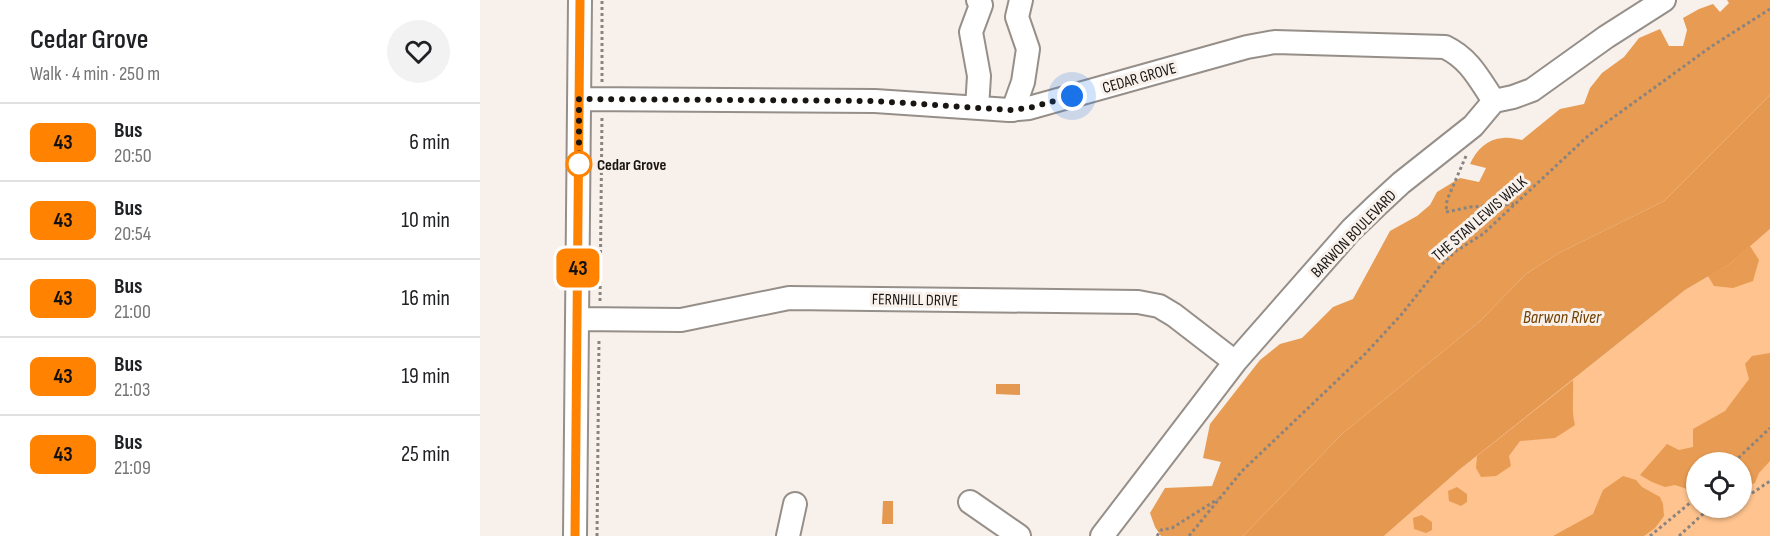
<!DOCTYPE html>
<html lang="en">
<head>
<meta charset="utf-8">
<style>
	body { margin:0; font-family:"Sofia Sans Condensed",sans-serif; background:#f2f2f2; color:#202124; height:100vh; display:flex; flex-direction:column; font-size:22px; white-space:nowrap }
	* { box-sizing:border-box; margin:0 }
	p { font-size:20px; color:#757577 }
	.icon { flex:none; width:33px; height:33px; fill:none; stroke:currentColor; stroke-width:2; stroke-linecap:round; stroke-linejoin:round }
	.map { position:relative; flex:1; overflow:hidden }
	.sheet { display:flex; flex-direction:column; background:#fff; width:480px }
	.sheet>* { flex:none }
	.badge { padding:0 12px; border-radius:9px; font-size:21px; line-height:39px }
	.buttons { position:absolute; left:1206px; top:452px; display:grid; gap:12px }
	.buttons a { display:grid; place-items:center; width:66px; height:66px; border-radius:50%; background:#fff; box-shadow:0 2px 4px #0004; font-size:30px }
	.you { position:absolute; width:30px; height:30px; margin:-15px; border:4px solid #fff; border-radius:50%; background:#1a73e8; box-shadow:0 0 0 9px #1a73e833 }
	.map>.badge { position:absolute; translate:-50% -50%; box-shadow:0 0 0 3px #fff }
	.round { display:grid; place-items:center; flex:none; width:63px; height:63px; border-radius:32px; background:#f2f2f2 }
	.summary { display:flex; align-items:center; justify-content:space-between; height:102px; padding:0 30px }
	h1 { font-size:28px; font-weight:600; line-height:45px }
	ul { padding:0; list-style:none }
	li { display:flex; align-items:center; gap:18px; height:78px; padding:0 30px; border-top:2px solid #e0e0e0 }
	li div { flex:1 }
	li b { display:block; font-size:22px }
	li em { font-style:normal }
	li .badge { min-width:66px; font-weight:700; text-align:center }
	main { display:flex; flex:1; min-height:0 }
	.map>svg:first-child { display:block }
	.green { fill:#fec38e; fill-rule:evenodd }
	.forest { fill:#e89b52 }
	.water { fill:#e5984f }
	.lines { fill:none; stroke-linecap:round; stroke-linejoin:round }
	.minor-casing { stroke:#968f89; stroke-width:26 }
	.path { stroke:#898480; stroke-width:3; stroke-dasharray:3 3; stroke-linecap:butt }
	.minor { stroke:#fff; stroke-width:22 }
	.line-casing { stroke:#fff; stroke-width:14 }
	.line { stroke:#ff8200; stroke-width:9 }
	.walk { stroke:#181513; stroke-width:6; stroke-dasharray:0 10.8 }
	.stop-dot { fill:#fff; stroke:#ff8200; stroke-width:3 }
	.labels { text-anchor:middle; stroke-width:6; stroke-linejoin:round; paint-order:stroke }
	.street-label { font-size:16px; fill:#181513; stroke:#f8f0ea }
	.stop-label { font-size:16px; font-weight:bold; fill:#181513; stroke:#f8f0ea; text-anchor:start }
	.water-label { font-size:18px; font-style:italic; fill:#724004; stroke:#f8f0ea }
</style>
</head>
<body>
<main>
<section class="sheet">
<div class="summary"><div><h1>Cedar Grove</h1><p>Walk · 4 min · 250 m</p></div><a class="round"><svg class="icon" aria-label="heart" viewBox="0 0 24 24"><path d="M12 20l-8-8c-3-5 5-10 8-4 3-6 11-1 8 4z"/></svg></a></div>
<ul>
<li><span class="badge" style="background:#ff8200;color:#111">43</span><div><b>Bus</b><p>20:50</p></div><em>6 min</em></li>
<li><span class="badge" style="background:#ff8200;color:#111">43</span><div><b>Bus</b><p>20:54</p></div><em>10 min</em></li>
<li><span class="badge" style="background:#ff8200;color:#111">43</span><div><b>Bus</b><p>21:00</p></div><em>16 min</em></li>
<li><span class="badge" style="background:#ff8200;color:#111">43</span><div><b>Bus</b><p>21:03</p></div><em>19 min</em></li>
<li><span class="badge" style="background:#ff8200;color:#111">43</span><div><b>Bus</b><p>21:09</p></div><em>25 min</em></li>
</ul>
</section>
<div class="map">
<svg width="1290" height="536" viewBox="0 0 1290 536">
	<rect width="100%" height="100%" fill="#f8f0ea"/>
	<path class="green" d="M 1290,229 L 1290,536 L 904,536 L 979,470 L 1205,290 L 1251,263 ZM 1216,462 L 1262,462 L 1262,507 L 1216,507 Z"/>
	<path class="forest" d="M 1247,0 L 1290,0 L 1290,95 L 1184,201 L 1079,253 L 1046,274 L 999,322 L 862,434 L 763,536 L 681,536 L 675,527 L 670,513 L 685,488 L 732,486 L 741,462 L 723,458 L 730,424 L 780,360 L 800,344 L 822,338 L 853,307 L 873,299 L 910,231 L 937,216 L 950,205 L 957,192 L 980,178 L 999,182 L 1006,168 L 990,164 C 996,150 1007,139 1023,138 C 1029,137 1036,139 1042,140 L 1080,109 L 1104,104 L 1110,88 L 1122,73 L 1144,57 L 1159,38 L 1180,29 L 1189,46 L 1203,46 L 1207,30 L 1203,18 L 1219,9 L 1233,4 L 1240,12 L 1249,3 Z
		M 1270,246 L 1279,260 L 1273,281 L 1253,288 L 1234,286 L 1228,276 L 1251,263 Z
		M 1290,353 L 1290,461 L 1279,473 L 1275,483 L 1262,488 L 1262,462 L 1216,462 L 1216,479 L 1212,481 L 1210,490 L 1195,485 L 1185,487 L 1172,482 L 1160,475 L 1187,444 L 1199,450 L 1213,447 L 1213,429 L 1245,411 L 1269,379 L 1265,364 L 1272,356 Z
		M 1093,380 C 1094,396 1091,410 1095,425 L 1075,438 L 1040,441 L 1029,456 L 1031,466 L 1016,476 L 1001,477 L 996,468 L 997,456 Z
		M 1143,476 L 1156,480 L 1162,487 L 1180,497 L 1183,504 L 1184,516 L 1175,528 L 1164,536 L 1073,536 L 1113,514 L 1123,490 Z
		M 977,487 L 987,494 L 987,502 L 981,506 L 969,501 L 968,491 Z
		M 942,515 L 952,522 L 952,530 L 946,533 L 934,529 L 933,518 Z"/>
	<path class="water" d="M 1290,95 L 1290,229 L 1251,263 L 1205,290 L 979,470 L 904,536 L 763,536 L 862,434 L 999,322 L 1046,274 L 1079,253 L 1184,201 Z
		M 516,384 L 540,384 L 540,395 L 516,394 Z
		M 403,501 L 413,501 L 413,524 L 402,524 Z"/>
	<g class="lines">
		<g class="minor-casing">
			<path id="minor" d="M 99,99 L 395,101 L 529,110 L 549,108 L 767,47 L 795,42 L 965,47 C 990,59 999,79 1014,101
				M 497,108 L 499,76 L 491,32 L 501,5 L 498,0
				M 533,110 L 543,82 L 548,49 L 537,17 L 541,0
				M 97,319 L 201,320 L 309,298 L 658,302 L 679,306 L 694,315 L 755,362
				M 490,502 L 539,536
				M 95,536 L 100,0
				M 308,536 L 315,504
				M 622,536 L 755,362 L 871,230 L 896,206 L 921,183 L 993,126 L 1014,101 L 1033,97 L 1052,90 L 1126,37 L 1184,0"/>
		</g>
		<path class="path" d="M 122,82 L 122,0
			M 986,156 L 967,200 L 966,212 L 990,207 L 1034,204
			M 120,301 L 122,116
			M 1254,462 L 1290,428
			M 1262,500 L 1290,481
			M 117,536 L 119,338
			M 677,536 L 681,530 L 692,528 L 738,499
			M 709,536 L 762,471 L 886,353 L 921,315 L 960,266 L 976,251 L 1003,234 L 1109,135 L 1232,46 L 1290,9
			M 1170,536 L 1216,498
			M 1199,536 L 1224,513 L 1241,507"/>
		<use href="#minor" class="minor"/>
	</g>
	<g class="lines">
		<g class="line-casing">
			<path id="line" d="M 95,536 L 100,0"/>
		</g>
		<use href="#line" class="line"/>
		<path class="walk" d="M 99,164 L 99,99 L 395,101 L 530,110 L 549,108 L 592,96"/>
	</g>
	<circle class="stop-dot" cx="99" cy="164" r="12"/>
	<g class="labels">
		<g class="street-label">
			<text transform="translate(659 77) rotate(-16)" y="6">CEDAR GROVE</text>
			<text transform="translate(999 218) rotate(-41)" y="6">THE STAN LEWIS WALK</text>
			<text transform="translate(873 233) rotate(-46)" y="6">BARWON BOULEVARD</text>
			<text transform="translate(435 299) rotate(1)" y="6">FERNHILL DRIVE</text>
		</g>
		<g class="stop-label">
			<text x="117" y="170">Cedar Grove</text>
		</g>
		<g class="water-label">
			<text x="1082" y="323">Barwon River</text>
		</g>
	</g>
</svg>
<div class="buttons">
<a><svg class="icon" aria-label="locate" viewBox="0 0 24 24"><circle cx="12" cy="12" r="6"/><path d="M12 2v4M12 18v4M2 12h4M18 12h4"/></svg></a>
</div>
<div class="you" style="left:592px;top:96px"></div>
<b class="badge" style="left:98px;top:268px;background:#ff8200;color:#111">43</b>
</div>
</main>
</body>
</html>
